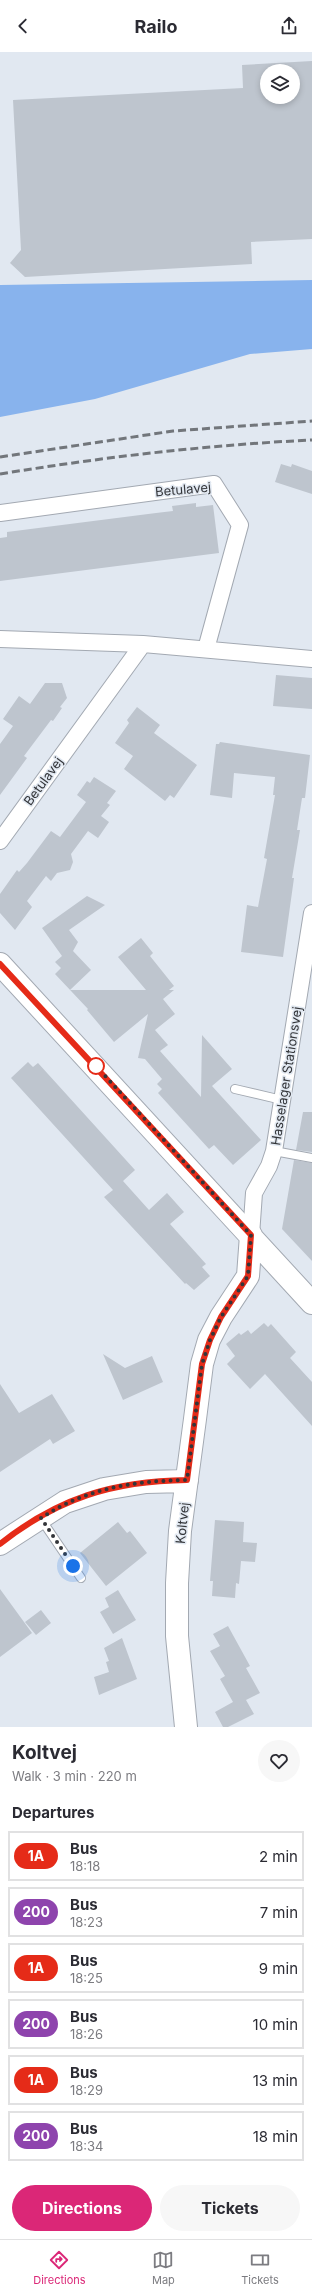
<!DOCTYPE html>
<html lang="en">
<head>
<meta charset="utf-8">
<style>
	body { margin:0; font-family:Inter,sans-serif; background:#f7f7f7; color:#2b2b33; height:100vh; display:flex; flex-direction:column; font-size:15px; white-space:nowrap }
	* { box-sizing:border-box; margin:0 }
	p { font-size:13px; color:#7c7c81 }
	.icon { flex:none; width:22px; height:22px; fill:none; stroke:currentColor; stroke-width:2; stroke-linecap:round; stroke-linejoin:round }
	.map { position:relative; height:1675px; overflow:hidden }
	.side { display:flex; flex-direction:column; background:#fff; flex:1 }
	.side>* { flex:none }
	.badge { padding:0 8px; border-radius:13px; font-size:14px; line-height:26px }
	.fabs { position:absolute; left:260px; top:12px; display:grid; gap:8px }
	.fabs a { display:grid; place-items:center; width:40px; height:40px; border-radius:50%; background:#fff; box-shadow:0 2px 6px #0003; font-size:20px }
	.you { position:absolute; width:20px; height:20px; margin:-10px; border:3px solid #fff; border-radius:50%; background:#1a73e8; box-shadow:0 0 0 6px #1a73e833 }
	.map>.badge { position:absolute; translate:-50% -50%; box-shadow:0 0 0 2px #fff }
	h2 { padding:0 12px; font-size:15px; line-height:36px }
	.round { display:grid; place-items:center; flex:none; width:42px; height:42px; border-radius:21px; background:#f7f7f7 }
	.summary { display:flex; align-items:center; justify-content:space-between; height:68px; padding:0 12px }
	h1 { font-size:19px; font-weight:700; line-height:30px }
	.cta { display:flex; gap:8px; margin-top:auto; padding:8px 12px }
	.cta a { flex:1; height:46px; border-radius:24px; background:#db2777; color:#fff; font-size:16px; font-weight:700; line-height:46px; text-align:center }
	.cta a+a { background:#f7f7f7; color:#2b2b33 }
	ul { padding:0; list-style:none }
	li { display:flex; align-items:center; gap:12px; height:50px; margin:0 8px 6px; padding:0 4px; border:2px solid #e1e1e2; border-radius:0px }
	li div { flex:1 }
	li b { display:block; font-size:15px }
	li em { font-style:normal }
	li .badge { min-width:44px; font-weight:700; text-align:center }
	header { display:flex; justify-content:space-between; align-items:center; height:52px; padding:0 12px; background:#fff; font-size:18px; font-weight:700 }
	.tabs { display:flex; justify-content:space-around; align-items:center; height:56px; border-top:1px solid #e1e1e2; background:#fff; font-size:11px; color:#7c7c81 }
	.tabs a { display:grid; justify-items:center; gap:2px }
	.tabs .selected { color:#db2777 }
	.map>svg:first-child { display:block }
	.forest { fill:#88b3ed }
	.building { fill:#bec5ce; fill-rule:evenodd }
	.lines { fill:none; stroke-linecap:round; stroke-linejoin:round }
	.lane-casing { stroke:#a3a9b2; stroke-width:10 }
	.street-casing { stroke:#a3a9b2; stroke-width:18 }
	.secondary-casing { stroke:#a3a9b2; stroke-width:24 }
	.lane { stroke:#fff; stroke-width:8 }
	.street { stroke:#fff; stroke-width:16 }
	.secondary { stroke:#fff; stroke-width:22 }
	.rail { stroke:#72767b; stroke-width:3; stroke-dasharray:8 4; stroke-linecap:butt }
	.line-casing { stroke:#fff; stroke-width:9 }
	.line { stroke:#e52b18; stroke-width:6 }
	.walk { stroke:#333539; stroke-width:4; stroke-dasharray:0 7.2 }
	.stop-dot { fill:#fff; stroke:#e52b18; stroke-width:2 }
	.labels { text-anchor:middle; stroke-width:3; stroke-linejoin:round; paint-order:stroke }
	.street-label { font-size:13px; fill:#333539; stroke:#e1e8f1 }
</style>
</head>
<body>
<header><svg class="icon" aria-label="back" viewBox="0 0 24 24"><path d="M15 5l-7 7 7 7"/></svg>Railo<svg class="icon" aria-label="share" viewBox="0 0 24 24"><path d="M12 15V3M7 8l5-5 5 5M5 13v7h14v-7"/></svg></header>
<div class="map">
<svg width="312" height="1675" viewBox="0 0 312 1675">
	<rect width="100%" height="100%" fill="#e1e8f1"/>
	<path class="forest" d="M 312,228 L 312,297 L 250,302 L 95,347 L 0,365 L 0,233 Z"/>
	<path class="building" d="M 312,9 L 312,187 L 251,190 L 252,212 L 25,225 L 10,211 L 21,198 L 13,48 L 243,36 L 242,13 ZM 267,19 L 293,19 L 293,45 L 267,45 Z
		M 281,412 L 291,415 L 292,412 L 312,419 L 312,442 L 275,430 Z
		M 196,451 L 196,455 L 213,453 L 219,501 L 0,529 L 0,486 L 7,485 L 7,480 L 156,461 L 173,459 L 172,454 Z
		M 276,623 L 312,626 L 312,657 L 273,654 Z
		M 45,631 L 62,631 L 67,646 L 60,655 L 62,656 L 53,669 L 51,668 L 24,704 L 27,706 L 0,743 L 0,692 L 13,674 L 3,667 L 19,644 L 30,652 Z
		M 137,655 L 160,673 L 154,681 L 197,713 L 174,746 L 170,743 L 165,749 L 124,717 L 133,704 L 115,691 L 129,671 L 127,668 Z
		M 220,690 L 310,703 L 305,746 L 302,746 L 297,778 L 300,778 L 292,826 L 294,826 L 283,905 L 241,900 L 247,853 L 258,855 L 267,807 L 264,806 L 275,743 L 273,743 L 275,725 L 234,721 L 232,746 L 210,743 L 216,692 L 219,692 Z
		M 94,725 L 116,739 L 107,751 L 110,753 L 101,764 L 109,770 L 98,786 L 88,779 L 71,802 L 73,810 L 70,818 L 57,821 L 51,829 L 46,824 L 27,849 L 32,855 L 15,878 L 0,861 L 0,842 L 17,818 L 19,820 L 27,811 L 51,779 L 60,785 L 86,750 L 77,743 L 87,729 L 90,731 Z
		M 87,844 L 105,853 L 69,878 L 78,890 L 73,899 L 91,918 L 70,938 L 146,938 L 118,905 L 141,886 L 153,901 L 150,904 L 174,934 L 169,938 L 174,938 L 163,947 L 175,962 L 155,978 L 168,993 L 160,999 L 201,1045 L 202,983 L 232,1017 L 212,1034 L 261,1088 L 233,1113 L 214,1093 L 209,1097 L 158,1041 L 162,1037 L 157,1032 L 162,1027 L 145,1007 L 138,1006 L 148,962 L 114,990 L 87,958 L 88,957 L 55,922 L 61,916 L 55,910 L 62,904 L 42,876 Z
		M 28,1010 L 33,1015 L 38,1011 L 135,1118 L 123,1129 L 149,1158 L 167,1141 L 184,1160 L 170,1172 L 206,1212 L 202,1215 L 210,1224 L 194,1238 L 186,1231 L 185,1232 L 104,1145 L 113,1138 L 11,1026 Z
		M 303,1060 L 312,1060 L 312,1100 L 296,1098 Z
		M 294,1108 L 312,1111 L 312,1209 L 282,1177 Z
		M 264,1271 L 268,1275 L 271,1272 L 296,1300 L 290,1306 L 312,1330 L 312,1374 L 265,1322 L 250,1337 L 227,1312 L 235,1304 L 226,1292 L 239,1281 L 241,1283 L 248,1278 L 251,1282 Z
		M 103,1302 L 125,1316 L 152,1304 L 163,1330 L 123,1348 Z
		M 0,1332 L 19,1361 L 52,1342 L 75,1379 L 53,1392 L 50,1387 L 0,1420 Z
		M 215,1468 L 244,1470 L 243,1490 L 257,1491 L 255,1510 L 241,1509 L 239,1532 L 236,1531 L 235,1546 L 212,1544 L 213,1529 L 210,1529 Z
		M 118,1470 L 127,1481 L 130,1479 L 147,1501 L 106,1534 L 80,1501 Z
		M 0,1537 L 32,1581 L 0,1605 Z
		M 118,1538 L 136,1568 L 113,1582 L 100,1560 L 109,1555 L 105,1546 Z
		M 41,1558 L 51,1571 L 36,1583 L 25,1570 Z
		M 228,1574 L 250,1614 L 246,1616 L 260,1641 L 246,1648 L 254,1662 L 228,1675 L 223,1675 L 215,1660 L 233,1650 L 220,1627 L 225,1624 L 210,1599 L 220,1594 L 213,1582 Z
		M 122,1586 L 137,1627 L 99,1643 L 94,1625 L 109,1620 L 106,1610 L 109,1609 L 104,1596 Z"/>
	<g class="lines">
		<g class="lane-casing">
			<path id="lane" d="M 235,1037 L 282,1048
				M 274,1099 L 312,1106
				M 41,1467 L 81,1526"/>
		</g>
		<g class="street-casing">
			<path id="street" d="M 0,461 L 214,432 L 240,473 L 206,597
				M 0,587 L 143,592 L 312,607
				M 0,789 L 143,592
				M 251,1183 L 254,1141 L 269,1114 L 274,1099 L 312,861"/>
		</g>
		<g class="secondary-casing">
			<path id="secondary" d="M 0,912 L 312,1251
				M 0,1492 L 65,1450 L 104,1437 L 146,1430 L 187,1429
				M 186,1675 L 177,1584 L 177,1531 L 180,1479 L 195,1367 L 202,1312 L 209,1288 L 221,1265 L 248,1224 L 251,1183"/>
		</g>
		<use href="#lane" class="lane"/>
		<use href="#street" class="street"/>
		<use href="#secondary" class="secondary"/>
		<path class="rail" d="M 0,405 L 173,379 L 312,369
			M 0,422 C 104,405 207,393 312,388"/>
	</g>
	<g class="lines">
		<g class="line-casing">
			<path id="line" d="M 0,912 L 251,1183 L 248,1224 L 221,1265 L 210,1288 L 202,1312 L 187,1428 C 113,1429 58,1446 0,1492"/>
		</g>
		<use href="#line" class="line"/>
		<path class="walk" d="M 73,1514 L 41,1466 C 87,1436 132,1429 187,1428 L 202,1312 L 210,1288 L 221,1265 L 248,1224 L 251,1183 L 96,1014"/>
	</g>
	<circle class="stop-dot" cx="96" cy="1014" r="8"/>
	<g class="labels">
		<g class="street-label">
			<text transform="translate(183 437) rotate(-5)" y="5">Betulavej</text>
			<text transform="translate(43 729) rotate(-54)" y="5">Betulavej</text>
			<text transform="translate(286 1024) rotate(-81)" y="5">Hasselager Stationsvej</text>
			<text transform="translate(182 1471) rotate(-84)" y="5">Koltvej</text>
		</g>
	</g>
</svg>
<div class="fabs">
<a><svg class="icon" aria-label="layers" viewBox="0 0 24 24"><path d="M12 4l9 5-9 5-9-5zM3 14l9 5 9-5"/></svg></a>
</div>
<div class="you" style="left:73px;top:1514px"></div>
</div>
<section class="side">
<div class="summary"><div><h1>Koltvej</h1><p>Walk · 3 min · 220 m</p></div><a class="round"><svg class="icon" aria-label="heart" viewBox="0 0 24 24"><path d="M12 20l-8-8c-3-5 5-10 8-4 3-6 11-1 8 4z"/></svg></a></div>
<h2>Departures</h2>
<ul>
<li><span class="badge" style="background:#e52b18;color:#fff">1A</span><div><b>Bus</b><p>18:18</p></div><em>2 min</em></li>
<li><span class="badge" style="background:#8e44ad;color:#fff">200</span><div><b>Bus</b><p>18:23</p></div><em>7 min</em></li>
<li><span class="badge" style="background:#e52b18;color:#fff">1A</span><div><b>Bus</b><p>18:25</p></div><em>9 min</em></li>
<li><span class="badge" style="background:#8e44ad;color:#fff">200</span><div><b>Bus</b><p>18:26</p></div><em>10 min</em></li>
<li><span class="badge" style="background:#e52b18;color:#fff">1A</span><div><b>Bus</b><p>18:29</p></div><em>13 min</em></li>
<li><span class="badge" style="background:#8e44ad;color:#fff">200</span><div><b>Bus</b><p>18:34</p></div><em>18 min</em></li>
</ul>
<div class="cta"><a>Directions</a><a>Tickets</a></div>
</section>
<nav class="tabs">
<a class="selected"><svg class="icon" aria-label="directions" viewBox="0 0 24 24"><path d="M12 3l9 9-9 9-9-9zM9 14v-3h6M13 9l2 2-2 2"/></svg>Directions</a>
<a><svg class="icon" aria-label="map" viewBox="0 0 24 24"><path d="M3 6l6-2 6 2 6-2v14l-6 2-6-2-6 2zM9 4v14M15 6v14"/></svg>Map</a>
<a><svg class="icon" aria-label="tickets" viewBox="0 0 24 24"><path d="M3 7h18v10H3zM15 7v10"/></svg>Tickets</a>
</nav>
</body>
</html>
